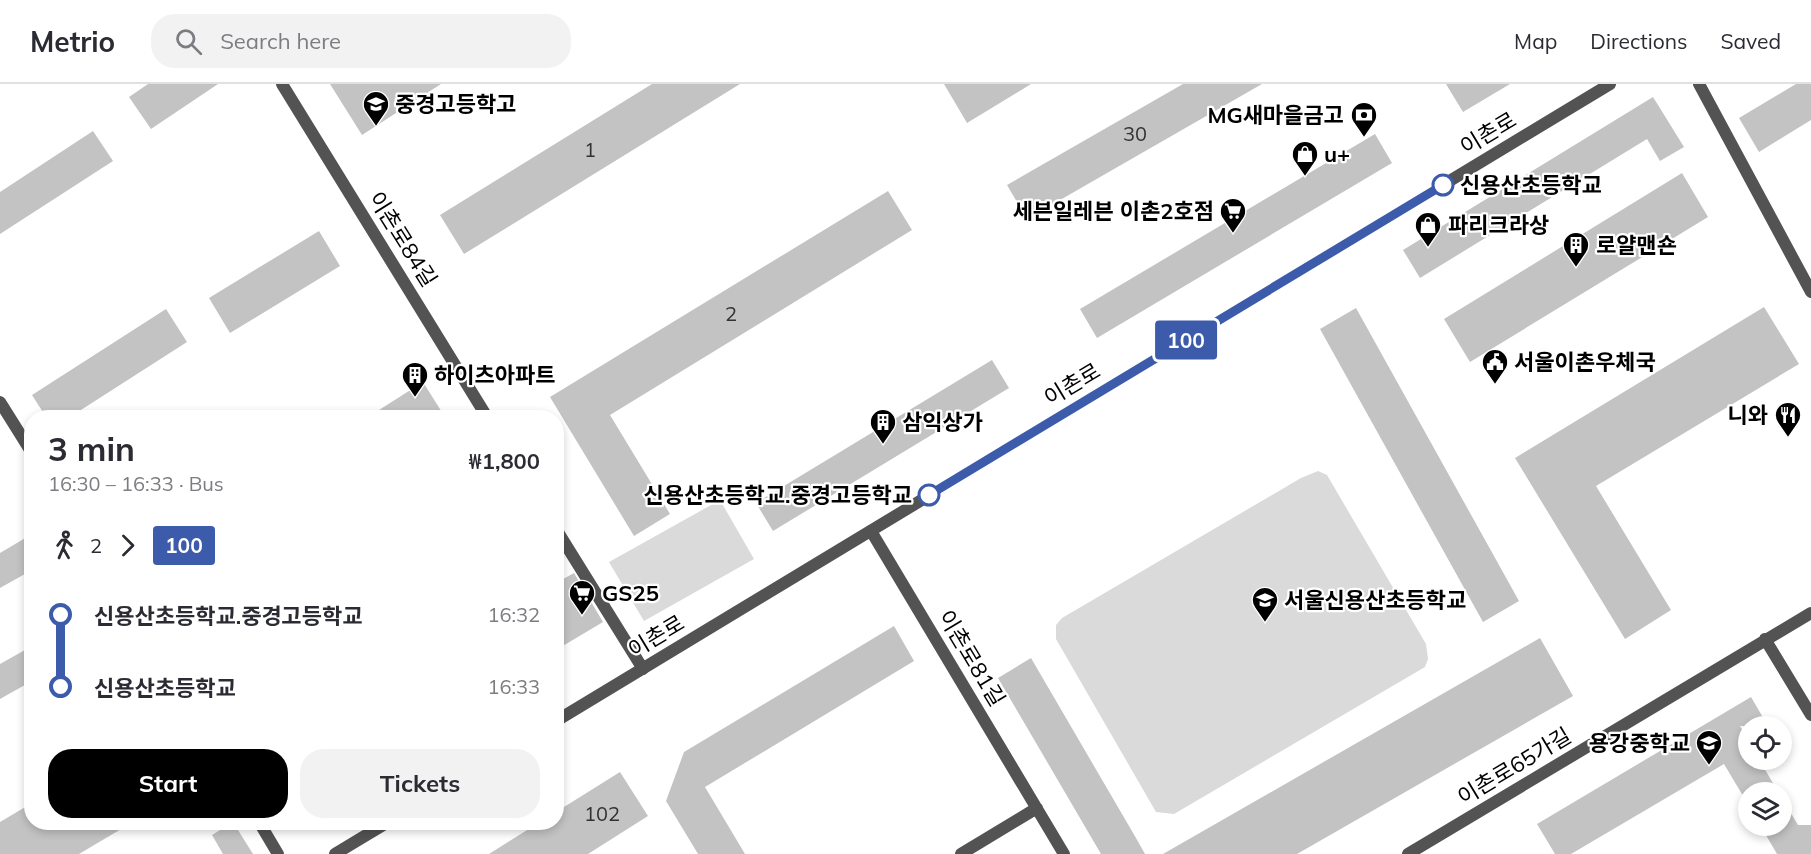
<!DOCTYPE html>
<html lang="en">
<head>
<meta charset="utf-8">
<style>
	body { margin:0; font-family:Mulish,"Noto Sans KR",sans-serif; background:#f2f2f3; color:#2b2b33; height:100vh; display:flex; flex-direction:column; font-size:22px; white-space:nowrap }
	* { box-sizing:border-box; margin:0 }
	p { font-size:20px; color:#7c7c81 }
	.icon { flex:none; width:33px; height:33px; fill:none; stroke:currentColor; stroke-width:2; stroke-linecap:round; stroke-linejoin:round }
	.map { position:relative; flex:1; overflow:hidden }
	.panel { position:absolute; left:24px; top:326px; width:540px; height:420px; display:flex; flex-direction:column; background:#fff; border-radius:24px; box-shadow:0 3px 9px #0003 }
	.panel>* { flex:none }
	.badge { padding:0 12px; border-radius:4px; font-size:21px; line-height:39px }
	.fabs { position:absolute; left:1738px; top:632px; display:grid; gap:12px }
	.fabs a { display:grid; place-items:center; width:54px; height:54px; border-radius:50%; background:#fff; box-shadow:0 3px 9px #0003; font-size:30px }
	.map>.badge { position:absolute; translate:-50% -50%; box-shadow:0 0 0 3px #fff }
	.legs { display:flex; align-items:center; gap:9px; height:66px; padding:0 24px; font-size:20px }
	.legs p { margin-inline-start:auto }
	.head { display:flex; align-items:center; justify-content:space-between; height:102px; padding:0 24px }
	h1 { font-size:33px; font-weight:700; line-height:45px }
	.button { display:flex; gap:12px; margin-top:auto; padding:12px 24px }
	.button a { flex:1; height:69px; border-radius:24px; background:#000; color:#fff; font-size:24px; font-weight:700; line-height:69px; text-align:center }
	.button a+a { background:#f2f2f3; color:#2b2b33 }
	ul { padding:0 24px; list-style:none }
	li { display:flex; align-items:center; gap:21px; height:72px; font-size:22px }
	li i { display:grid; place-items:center; width:9px; height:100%; margin:0 8px; background:currentColor }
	li i::after { content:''; width:15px; height:15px; margin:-8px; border:4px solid; border-radius:50%; background:#fff }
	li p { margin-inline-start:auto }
	li:first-child i { background:linear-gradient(#0000 50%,currentColor 0) }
	li:last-child i { background:linear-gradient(currentColor 50%,#0000 0) }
	header { display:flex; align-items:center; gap:36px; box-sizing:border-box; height:84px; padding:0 30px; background:#fff; border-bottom:2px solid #e1e1e2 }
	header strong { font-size:28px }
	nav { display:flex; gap:33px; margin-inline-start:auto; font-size:21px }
	.search { width:420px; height:54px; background:#f2f2f3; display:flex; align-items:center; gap:15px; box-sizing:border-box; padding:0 21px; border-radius:24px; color:#7c7c81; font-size:22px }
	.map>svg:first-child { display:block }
	.green { fill:#dadada }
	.building { fill:#c3c3c3 }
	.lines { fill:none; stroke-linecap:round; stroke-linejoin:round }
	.minor { stroke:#535353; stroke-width:12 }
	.tertiary { stroke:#535353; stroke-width:12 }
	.line-1-casing { stroke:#fff; stroke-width:14 }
	.line-1 { stroke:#3d5bab; stroke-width:9 }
	.stop-1-dot { fill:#fff; stroke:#3d5bab; stroke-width:3 }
	.labels { text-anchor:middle; stroke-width:4.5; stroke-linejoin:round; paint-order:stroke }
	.number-label { font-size:20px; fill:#313131 }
	.poi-label { font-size:22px; font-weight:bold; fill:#000; stroke:#fff; text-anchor:start }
	.street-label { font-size:22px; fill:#000; stroke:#fff }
	.stop-label { font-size:22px; font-weight:bold; fill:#000; stroke:#fff; text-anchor:start }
</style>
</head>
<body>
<header>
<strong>Metrio</strong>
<div class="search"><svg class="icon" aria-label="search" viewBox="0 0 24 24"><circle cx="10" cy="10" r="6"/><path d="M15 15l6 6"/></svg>Search here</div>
<nav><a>Map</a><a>Directions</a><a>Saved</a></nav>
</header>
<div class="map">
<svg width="1811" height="770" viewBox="0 0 1811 770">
	<rect width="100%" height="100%" fill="#fff"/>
	<path class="green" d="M 1318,387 L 1327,391 L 1426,560 L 1428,575 L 1425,583 L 1174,730 L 1156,728 L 1056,555 L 1056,541 L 1062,534 L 1301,394 Z
		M 720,416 L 754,475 L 644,537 L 609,478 Z"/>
	<path class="building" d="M 148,0 L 218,0 L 151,45 L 129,13 Z
		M 330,0 L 441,0 L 362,51 Z
		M 652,0 L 740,0 L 464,170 L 440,131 Z
		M 944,0 L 1031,0 L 967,39 Z
		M 1183,0 L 1262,0 L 1027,135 L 1007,101 Z
		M 1446,0 L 1510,0 L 1463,28 Z
		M 1796,0 L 1811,0 L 1811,36 L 1759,68 L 1739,34 Z
		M 1653,13 L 1684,63 L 1660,77 L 1647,55 L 1420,194 L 1403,166 Z
		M 93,47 L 113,77 L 0,150 L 0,108 Z
		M 1375,50 L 1392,79 L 1097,254 L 1080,225 Z
		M 1682,89 L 1708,133 L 1470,278 L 1444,235 Z
		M 888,107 L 912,146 L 610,331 L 670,430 L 634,452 L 550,313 Z
		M 319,147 L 340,182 L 230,249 L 209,214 Z
		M 1764,223 L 1799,280 L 1596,402 L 1671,526 L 1625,555 L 1515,374 Z
		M 1356,224 L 1519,517 L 1483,538 L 1320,245 Z
		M 166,225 L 187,258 L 70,333 L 46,333 L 32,311 Z
		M 992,276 L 1009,304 L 773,447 L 756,419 Z
		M 423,298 L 445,333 L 368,333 Z
		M 32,450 L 32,486 L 0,504 L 0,469 Z
		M 574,489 L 603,538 L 556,566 L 556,499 Z
		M 894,542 L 914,577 L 705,703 L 745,770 L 698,770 L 666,717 L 684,668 Z
		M 1540,554 L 1573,612 L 1297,770 L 1163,770 Z
		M 32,562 L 32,597 L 0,615 L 0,580 Z
		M 1031,574 L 1136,754 L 1145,770 L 1101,770 L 998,594 Z
		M 1751,613 L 1768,642 L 1740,642 L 1749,658 L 1749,675 L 1759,675 L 1778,708 L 1749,708 L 1749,722 L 1724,680 L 1571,770 L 1555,770 L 1537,740 Z
		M 620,688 L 648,732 L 588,770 L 489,770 L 540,738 L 556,738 L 556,728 Z
		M 1782,714 L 1798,741 L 1811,741 L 1811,770 L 1777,770 L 1760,741 L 1782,741 Z
		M 32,719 L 32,738 L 133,738 L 79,770 L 0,770 L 0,738 Z
		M 233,738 L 253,770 L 223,770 L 212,751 Z"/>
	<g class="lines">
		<path class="minor" d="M 282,0 L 487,333
			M 1699,0 L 1811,208
			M 0,318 L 32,369
			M 556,445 L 643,585
			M 871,447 L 1064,770
			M 1765,555 L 1811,631
			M 259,738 L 278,770
			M 961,770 L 1037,724
			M 1408,770 L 1811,529"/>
		<path class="tertiary" d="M 556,637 L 1610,0
			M 335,770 L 388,738"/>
	</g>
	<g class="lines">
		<g class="line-1-casing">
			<path id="line-1" d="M 929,411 L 1443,101"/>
		</g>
		<use href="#line-1" class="line-1"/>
	</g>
	<defs>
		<g id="school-pin" transform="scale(1.35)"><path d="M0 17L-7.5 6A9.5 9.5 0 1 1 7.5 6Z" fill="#000" stroke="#fff"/><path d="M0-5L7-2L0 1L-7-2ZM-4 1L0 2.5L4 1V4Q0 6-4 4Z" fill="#fff"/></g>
		<g id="bank-pin" transform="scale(1.35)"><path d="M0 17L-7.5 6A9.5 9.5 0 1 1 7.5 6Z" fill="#000" stroke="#fff"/><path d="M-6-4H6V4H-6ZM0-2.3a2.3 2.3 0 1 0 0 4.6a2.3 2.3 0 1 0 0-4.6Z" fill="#fff"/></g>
		<g id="shop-pin" transform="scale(1.35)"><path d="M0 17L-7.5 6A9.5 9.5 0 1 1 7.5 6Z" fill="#000" stroke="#fff"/><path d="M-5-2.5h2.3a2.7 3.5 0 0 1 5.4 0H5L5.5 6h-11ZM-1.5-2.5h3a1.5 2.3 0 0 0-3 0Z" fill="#fff"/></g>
		<g id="supermarket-pin" transform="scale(1.35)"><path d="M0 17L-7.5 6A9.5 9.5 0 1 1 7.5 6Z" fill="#000" stroke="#fff"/><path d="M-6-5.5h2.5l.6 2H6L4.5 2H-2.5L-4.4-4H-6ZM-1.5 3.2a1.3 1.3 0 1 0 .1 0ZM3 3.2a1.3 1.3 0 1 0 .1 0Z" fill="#fff"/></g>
		<g id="building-pin" transform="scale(1.35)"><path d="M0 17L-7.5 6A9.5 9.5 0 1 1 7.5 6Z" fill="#000" stroke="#fff"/><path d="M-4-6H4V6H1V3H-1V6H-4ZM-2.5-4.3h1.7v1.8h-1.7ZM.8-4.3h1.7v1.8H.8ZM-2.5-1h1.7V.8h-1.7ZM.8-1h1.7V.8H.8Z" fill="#fff"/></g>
		<g id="civic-pin" transform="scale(1.35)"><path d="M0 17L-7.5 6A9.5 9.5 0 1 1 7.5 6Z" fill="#000" stroke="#fff"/><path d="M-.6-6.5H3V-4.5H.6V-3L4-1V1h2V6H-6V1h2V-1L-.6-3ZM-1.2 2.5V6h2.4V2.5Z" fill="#fff"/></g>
		<g id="restaurant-pin" transform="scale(1.35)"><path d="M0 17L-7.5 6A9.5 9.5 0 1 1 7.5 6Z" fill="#000" stroke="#fff"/><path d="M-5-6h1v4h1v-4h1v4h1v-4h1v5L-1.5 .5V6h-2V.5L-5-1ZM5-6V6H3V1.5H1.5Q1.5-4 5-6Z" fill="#fff"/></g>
	</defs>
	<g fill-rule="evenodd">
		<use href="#school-pin" x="376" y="20"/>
		<use href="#bank-pin" x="1364" y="31"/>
		<use href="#shop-pin" x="1305" y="70"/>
		<use href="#supermarket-pin" x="1233" y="127"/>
		<use href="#shop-pin" x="1428" y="141"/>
		<use href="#building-pin" x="1576" y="161"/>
		<use href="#civic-pin" x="1495" y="278"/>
		<use href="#building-pin" x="415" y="291"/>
		<use href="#restaurant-pin" x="1788" y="331"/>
		<use href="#building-pin" x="883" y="338"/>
		<use href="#supermarket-pin" x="582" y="509"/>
		<use href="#school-pin" x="1265" y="516"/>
		<use href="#school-pin" x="1709" y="659"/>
	</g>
	<g class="stop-1-dot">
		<circle cx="1443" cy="101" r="10"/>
		<circle cx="929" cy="411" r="10"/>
	</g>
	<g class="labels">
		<g class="number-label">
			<text x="1135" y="57">30</text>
			<text x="590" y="73">1</text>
			<text x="731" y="237">2</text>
			<text x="602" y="737">102</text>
		</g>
		<g class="poi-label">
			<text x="395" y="28">중경고등학고</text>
			<text x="1344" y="39" text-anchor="end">MG새마을금고</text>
			<text x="1324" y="78">u+</text>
			<text x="1214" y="135" text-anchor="end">세븐일레븐 이촌2호점</text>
			<text x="1448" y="149">파리크라상</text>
			<text x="1596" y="169">로얄맨숀</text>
			<text x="1514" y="286">서울이촌우체국</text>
			<text x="434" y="299">하이츠아파트</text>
			<text x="1768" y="339" text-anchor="end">니와</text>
			<text x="902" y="346">삼익상가</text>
			<text x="602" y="517">GS25</text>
			<text x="1284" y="524">서울신용산초등학교</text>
			<text x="1690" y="667" text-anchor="end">용강중학교</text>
		</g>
		<g class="street-label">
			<text transform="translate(1488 49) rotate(-31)" y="8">이촌로</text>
			<text transform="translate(403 155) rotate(58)" y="8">이촌로84길</text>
			<text transform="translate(1072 300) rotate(-31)" y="8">이촌로</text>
			<text transform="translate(656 552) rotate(-31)" y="8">이촌로</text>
			<text transform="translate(972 574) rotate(59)" y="8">이촌로81길</text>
			<text transform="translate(1514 682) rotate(-31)" y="8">이촌로65가길</text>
		</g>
		<g class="stop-label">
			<text x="1460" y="109">신용산초등학교</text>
			<text x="912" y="419" text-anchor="end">신용산초등학교.중경고등학교</text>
		</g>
	</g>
</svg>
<div class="fabs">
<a><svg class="icon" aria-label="locate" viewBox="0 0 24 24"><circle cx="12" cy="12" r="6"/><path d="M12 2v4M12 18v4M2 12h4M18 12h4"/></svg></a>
<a><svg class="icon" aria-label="layers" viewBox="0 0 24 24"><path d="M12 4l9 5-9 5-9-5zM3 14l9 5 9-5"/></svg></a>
</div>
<b class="badge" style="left:1186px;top:256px;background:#3d5bab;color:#fff">100</b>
<section class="panel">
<div class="head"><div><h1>3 min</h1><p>16:30 – 16:33 · Bus</p></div><b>₩1,800</b></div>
<div class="legs"><svg class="icon" aria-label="walk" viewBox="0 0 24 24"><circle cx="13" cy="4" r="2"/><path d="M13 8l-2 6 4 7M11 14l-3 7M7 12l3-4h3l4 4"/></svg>2<svg class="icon" aria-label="forward" viewBox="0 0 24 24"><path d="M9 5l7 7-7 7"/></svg><b class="badge" style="background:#3d5bab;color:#fff">100</b></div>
<ul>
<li><i style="color:#3d5bab"></i><b>신용산초등학교.중경고등학교</b><p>16:32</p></li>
<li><i style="color:#3d5bab"></i><b>신용산초등학교</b><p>16:33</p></li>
</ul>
<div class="button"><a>Start</a><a>Tickets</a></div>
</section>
</div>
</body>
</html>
